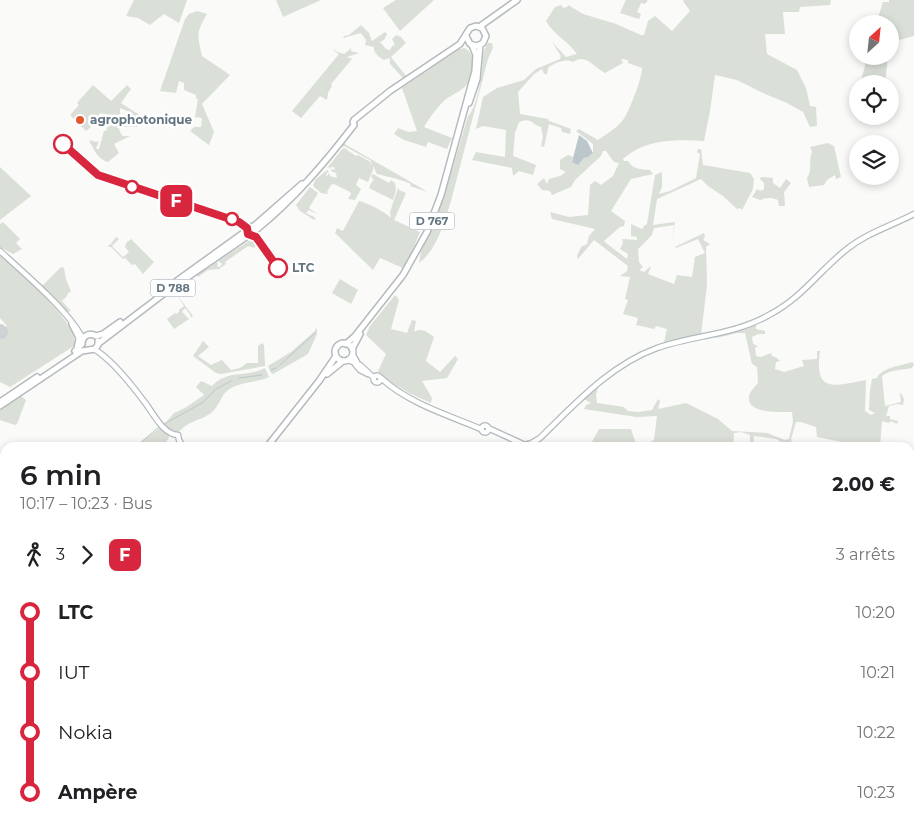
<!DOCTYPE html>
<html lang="fr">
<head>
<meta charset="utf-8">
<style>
	body { margin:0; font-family:Montserrat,sans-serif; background:#f2f2f2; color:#202124; height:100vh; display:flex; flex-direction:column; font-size:19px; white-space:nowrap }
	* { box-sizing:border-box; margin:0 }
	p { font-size:16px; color:#757577 }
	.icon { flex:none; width:28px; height:28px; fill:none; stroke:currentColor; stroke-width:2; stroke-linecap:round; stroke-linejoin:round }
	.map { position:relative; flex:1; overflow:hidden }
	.drawer { position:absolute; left:0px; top:442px; width:915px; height:391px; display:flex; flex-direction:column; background:#fff; border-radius:15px 15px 0 0; box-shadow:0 2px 8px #0003 }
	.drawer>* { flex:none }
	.badge { padding:0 10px; border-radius:8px; font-size:18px; line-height:32px }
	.needle { width:32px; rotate:27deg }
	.controls { position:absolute; left:849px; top:15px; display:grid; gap:10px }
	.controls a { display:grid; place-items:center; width:50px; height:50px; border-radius:50%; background:#fff; box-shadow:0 2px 8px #0003; font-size:25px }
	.map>.badge { position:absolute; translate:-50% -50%; box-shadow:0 0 0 2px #fff }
	.legs { display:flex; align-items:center; gap:8px; height:55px; padding:0 20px; font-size:16px }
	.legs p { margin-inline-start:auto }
	.head { display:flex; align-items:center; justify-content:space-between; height:85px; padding:0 20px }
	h1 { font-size:28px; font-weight:600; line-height:38px }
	ul { padding:0 20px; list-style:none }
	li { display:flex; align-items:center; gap:18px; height:60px; font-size:19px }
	li i { display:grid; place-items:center; width:8px; height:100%; margin:0 6px; background:currentColor }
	li i::after { content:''; width:12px; height:12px; margin:-6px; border:4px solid; border-radius:50%; background:#fff }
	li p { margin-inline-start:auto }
	li:first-child i { background:linear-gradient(#0000 50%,currentColor 0) }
	li:last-child i { background:linear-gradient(currentColor 50%,#0000 0) }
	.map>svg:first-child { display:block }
	.green { fill:#dadfd7 }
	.water { fill:#bbc7cb }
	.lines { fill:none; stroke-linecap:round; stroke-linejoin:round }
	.stream { stroke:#bbc7cb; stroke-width:1 }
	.runway { stroke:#ced2d4; stroke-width:14 }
	.secondary-casing { stroke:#b3babf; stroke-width:7 }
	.primary-casing { stroke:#b5babe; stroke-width:8 }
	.secondary { stroke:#fff; stroke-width:4.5 }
	.primary { stroke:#fff; stroke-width:5 }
	.line-1-casing { stroke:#fff; stroke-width:11 }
	.line-1 { stroke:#d7263d; stroke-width:8 }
	.poi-dot { fill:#e4572e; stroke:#fff; stroke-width:2 }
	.stop-1-dot { fill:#fff; stroke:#d7263d; stroke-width:2.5 }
	.labels { text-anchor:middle; stroke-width:5; stroke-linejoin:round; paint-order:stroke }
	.shield { fill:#fff; stroke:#939fa8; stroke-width:1 }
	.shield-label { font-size:11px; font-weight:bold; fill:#657683 }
	.poi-label { font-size:12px; font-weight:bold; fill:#657683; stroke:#fff; text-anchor:start }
	.stop-label { font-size:12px; font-weight:bold; fill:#657683; stroke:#fff; text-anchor:start }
</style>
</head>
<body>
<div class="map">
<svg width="914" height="833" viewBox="0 0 914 833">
	<rect width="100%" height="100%" fill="#fafaf8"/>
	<path class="green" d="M 134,0 L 187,0 L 179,23 L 164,14 L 150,25 L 138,18 L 126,16 Z
		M 276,0 L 321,0 L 283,17 Z
		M 396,0 L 434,0 L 400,31 L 383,8 Z
		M 626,0 L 648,0 L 645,4 L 641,3 L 637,12 L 641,14 L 639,19 L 620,13 Z
		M 684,0 L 831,0 L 830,5 L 800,7 L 799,12 L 783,12 L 785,34 L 765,34 L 767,54 L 797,70 L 806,88 L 810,106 L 816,107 L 817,126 L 810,127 L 803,112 L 787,103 L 765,94 L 737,80 L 715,75 L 710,111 L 704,141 C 677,139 644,139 623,159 L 624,161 L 628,161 C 633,170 641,169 650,170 L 653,174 L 631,179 L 611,211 L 625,221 L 624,226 L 620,227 L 604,241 L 606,243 L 627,259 L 628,254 L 620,249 L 623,243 L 622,239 L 637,240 L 637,237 L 631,236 L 631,224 L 642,229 L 644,226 L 647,224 L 655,175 L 662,172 L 662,187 L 659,194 L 670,191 L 696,178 L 700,154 L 697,152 L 698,149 L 701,149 L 703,165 L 750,173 L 754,179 L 753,189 L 742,210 L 740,208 L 737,209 L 723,196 L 708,186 L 701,179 L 657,199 L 653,225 L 675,222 L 672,240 L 674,225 L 654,228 L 652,235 L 638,249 L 639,262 L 643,267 L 639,270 L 644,272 L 651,266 L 648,274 L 674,284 L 677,275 L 692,277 L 695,257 L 705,253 L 698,239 L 676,248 L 675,247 L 704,233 L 705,237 L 703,240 L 710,244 L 706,247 L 707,285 L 701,335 L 664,343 L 667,329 L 656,326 L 654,329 L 636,325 L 638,318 L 623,314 L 628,300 L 625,299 L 630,277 L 620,276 L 627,271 L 628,266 L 594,240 L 578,259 L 577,256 L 581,247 L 587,244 L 589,236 L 595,229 L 552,219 L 550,212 L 569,217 L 588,215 L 590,185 L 595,181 L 601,185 L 613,176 L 619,163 L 614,162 L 606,151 L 603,151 L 601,156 L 575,180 L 571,187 L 552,195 L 550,191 L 542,190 L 537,184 L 544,178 L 547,184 L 549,179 L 560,176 L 566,172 L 560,169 L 560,160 L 568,155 L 573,157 L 572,162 L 580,163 C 583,157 588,157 593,153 L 593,144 L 576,131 L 579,129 L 598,140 C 606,134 617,128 623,120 C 629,113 643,75 642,68 L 628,63 L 628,60 L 621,59 L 623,63 L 605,73 C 593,67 586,53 573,62 C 565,58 554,63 548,68 L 547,74 L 544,74 L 542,69 L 534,74 L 518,92 L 520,114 L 548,119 L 549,121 L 571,129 L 570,134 L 562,132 L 561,128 L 549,124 L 544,147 L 541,146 L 543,136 L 541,127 C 530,124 533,117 519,122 L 515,133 L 513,156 L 536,165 L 533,175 L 519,171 L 513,176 L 512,168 L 472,160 L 476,152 L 505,157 L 506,130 L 483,126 L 476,129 L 483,97 L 497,88 L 524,80 L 536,69 L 560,59 L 561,56 L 552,42 L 566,57 L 577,54 C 568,41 554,35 546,21 L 555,7 L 561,5 L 563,8 L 567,7 L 568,5 L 583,14 L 616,24 L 641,35 L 644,35 L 648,21 L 655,16 L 672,31 L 690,11 L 683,1 Z
		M 889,0 L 914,0 L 914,36 L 899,40 L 890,51 L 890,24 L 876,24 L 883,2 L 889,2 Z
		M 197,11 L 207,14 C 196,33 197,34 202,56 L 230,75 L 202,104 L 214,132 L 209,145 L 190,131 L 194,127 L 201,127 L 202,118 L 195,117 L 198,99 L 196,99 L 196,95 L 184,90 L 184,83 L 179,81 L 176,93 L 160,91 L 185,19 L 189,14 Z
		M 361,25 L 369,33 L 372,41 L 385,32 L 387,34 L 384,40 L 380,42 L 386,49 L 390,50 L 392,46 L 395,45 L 392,39 L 396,35 L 401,37 L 406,43 L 391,57 L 407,77 L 404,79 L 390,64 L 390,60 L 389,58 L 384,60 C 379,57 373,53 374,47 L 365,45 L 366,40 L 361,33 L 343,38 L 344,36 L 349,35 Z
		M 488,43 L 492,43 L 493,48 L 488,59 L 451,201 C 444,222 437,250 419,263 L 421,251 L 442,203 L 468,116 C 476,109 481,81 482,70 C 483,61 482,51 488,43 Z
		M 334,47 L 335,51 L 344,54 L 351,48 L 351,51 L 359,53 L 347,57 L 352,59 L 331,84 L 332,86 L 328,93 L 327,100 L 320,96 L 301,118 L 292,111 L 339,54 L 334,51 Z
		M 465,48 C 476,54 476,73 468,83 C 464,90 453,94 446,99 C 437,107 430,117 424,127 L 452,138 L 447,149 L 428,142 L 426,147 L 404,140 L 394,134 L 398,128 L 408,132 L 417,131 L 402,88 L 459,49 Z
		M 865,56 L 888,56 L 885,84 L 860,84 L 865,66 Z
		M 93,85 L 111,101 L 127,85 L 131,89 L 121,103 L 149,121 L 149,123 L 130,115 L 129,112 L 120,108 L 120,119 L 118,119 L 118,122 L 129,123 L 132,121 L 141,122 L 137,127 L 121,127 L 119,129 L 121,134 L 123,136 L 130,136 L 114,144 L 119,153 L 108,162 C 98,160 93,148 89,140 L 96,142 L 99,141 L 96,149 L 99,149 L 104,131 L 106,131 L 109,123 L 106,122 L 108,115 L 101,113 C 94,118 93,127 86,131 L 70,115 L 79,105 L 77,103 Z
		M 343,143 L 428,192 L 410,186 L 411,184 C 400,179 389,177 377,174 L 370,160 L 344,146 L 340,148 L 295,201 Z
		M 828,143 L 834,146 L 841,177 L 836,179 L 835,175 L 827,180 L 824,185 L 809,187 L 807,178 C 813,169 808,161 812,152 L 810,147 Z
		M 343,148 L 347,149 L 347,150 L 356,156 L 358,155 L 369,161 L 373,166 L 373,170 L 368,182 L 359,178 L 356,185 L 361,189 L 355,200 L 348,199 L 351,194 L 350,192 L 334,184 L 331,185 L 327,192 L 329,194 L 321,193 L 313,186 L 315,180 L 327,170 L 329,171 L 326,174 L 326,177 L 329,173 L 330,176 L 337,178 L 336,173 L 331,171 L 332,169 L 335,170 L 334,167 L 331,167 L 330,170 L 330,167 L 327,168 Z
		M 0,167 L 31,196 L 0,220 Z
		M 373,174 L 389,183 L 391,180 L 395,183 L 396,190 L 393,200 L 369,188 L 372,181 L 374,181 L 371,176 Z
		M 761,177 L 773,178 L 773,183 L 780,188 L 786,179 L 791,183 L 784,192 L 785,206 L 779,206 L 778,200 C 771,197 766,198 760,200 L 752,197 L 757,189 L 761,191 L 764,189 L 764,183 L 760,179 Z
		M 310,187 L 318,193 L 309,208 L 317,214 L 309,210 L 306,213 L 316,218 L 314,220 L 300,211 L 296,205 Z
		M 398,188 L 399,190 L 406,193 L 394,220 L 420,232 L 407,264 L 403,268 L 380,258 L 373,270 L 335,233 L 337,228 L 343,231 L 359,201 C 366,202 387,213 391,218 L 390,212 Z
		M 3,222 L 20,239 L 16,243 L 22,249 L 13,254 L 0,247 L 0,224 Z
		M 116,237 L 119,239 L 112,246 L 123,257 L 129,252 L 125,247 L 126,243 L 131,239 L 154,262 L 143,274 L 135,264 L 132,265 L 125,258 L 123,259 L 111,247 L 109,247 L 108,245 L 110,245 Z
		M 252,239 L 256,243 L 255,248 L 248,246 L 225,262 L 226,264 L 219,269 L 208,270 L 198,277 L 197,275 L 217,262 L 218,264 L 217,266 L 220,267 L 222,264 L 218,261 Z
		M 0,255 C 16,269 82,325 74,346 L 10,387 L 0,382 L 0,333 L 7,326 L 0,318 Z
		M 61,267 L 64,268 L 66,279 L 71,292 L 68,293 L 67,296 L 62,301 L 71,311 L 67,312 L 42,286 Z
		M 340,279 L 358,290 L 351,304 L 332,293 Z
		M 177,295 L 193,316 L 190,318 L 191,316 L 186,309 L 184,309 L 182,312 L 189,319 L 174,329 L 167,319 L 175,313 L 176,314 L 179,312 L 179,310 L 184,306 Z
		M 395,295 L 399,300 L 391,329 L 407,333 L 412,320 L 416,321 L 414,332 C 422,327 427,332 434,337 L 426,361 L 440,372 L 455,356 L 458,359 L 447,378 L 422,381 L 432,398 L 431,403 L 411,394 L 387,380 L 378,371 L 386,354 L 366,335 L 370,326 Z
		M 756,324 L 756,329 L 765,331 L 765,334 L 758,334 L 752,337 L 753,344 L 758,346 L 755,348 L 756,356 L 761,357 L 771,353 L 772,356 L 777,358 L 780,361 L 776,362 L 775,369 L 784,372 L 804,366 L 802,360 L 817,359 L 817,351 L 820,351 C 814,394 834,386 866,380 L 865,411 L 871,415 L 875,413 L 869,410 L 870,390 L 872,379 L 877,378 C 882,367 901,366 912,362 L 914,364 L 912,368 C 902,370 889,370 882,376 L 885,406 L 901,402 L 900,394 L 901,393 L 904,399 L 903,405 L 897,404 L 889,406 L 886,416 L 890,416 L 890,419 L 898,421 L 897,424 L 891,421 L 889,423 L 882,421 L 880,447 L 855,447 L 852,444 L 817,437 L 816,427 L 801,422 L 796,422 L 791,439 L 792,443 L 799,447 L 790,447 L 776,439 L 754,436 L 753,447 L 750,447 L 750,435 L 741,432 L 734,433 L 733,447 L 642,447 L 654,440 L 657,416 L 636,417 L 584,409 L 586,405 L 591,403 L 584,399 L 598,388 L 596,395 L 597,403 L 624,407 L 628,411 L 639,412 L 652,410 L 658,399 L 660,401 L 658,409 L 686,403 L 718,419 L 732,431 L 767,433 L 785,440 L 789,439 L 793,422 L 792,412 C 780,412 746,414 749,396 C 750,391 755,387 758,383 L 757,367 L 752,364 L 745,333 L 737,333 L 716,338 L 716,336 Z
		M 317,327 L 317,334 L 308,354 L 273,374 L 271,373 L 268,366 L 291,352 L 315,331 Z
		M 203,341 L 209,347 L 198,356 L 211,365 L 222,360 L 231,370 L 240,368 L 247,363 L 258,363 L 258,346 L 262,343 L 264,345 L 265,366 L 221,374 L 216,373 L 193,356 Z
		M 265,368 L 269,377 C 256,383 239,382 228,390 C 221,395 219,407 211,413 C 199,422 190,419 178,433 L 173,433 L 164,425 L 174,413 L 185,408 L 204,395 L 196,387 L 201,381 L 212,386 C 228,369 246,378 265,368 Z
		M 20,395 L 26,400 L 17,424 L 15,425 L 0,420 L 0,408 Z
		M 161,427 L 168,434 L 169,438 L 162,447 L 133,448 Z
		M 599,429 L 631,429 L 637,447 L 589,447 Z
		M 914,560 L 914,704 L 910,703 L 910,658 L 913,647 L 910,644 L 910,564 Z"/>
	<path class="water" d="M 579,135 L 587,141 L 593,153 L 588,157 L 584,158 L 578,165 L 572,162 Z"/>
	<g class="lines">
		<path class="stream" d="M 280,365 L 315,333
			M 271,370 L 276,368
			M 239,378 L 262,375
			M 164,424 L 202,403 L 216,389 L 231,381
			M 134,448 L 159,427
			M 0,650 L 5,647
			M 463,833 L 465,829"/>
		<path class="runway" d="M 0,331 L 1,332"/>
		<g class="secondary-casing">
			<path id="secondary" d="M 0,251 C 24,273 69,311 83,339
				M 94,349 C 111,359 131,384 143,400 C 153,412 162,434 178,435 L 179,440 L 184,448
				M 353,355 L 357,362
				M 348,360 L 360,365 L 374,378
				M 355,364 L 360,370 L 368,374
				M373.5 379a3.5 3.5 0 1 1 7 0a3.5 3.5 0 1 1-7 0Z
				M 381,378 C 408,403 448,415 481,429
				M481.5 429a3.5 3.5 0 1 1 7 0a3.5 3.5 0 1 1-7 0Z
				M 488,428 L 525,445
				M 530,444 L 540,438 C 575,404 610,365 657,348 C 694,335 734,335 769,315 C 803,297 819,271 847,249 C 867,233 891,226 914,214
				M 523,448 L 528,444 L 532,448
				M 0,533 L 5,535
				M 160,833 L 161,829"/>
		</g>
		<g class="primary-casing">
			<path id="primary" d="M 479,27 L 517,0
				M 469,103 L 477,79 L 480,45
				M 254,226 L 302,184
				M 256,230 C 294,199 324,164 354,125 L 353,122 L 354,120 L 390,91 L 460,44 L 470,28 L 476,26 L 482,28 L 486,36 L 483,43 L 477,46 L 470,44 L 466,36
				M 167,288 L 246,231
				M 72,324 L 79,338 L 77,349
				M 96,336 L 103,334 L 120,322
				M 99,343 L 166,292 L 249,235 L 254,234 L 256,230 L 253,226 L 247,228 L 247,233 L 249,235
				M335 352a9 9 0 1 1 18 0a9 9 0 1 1-18 0Z
				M 82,344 C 82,336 89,332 96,336
				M 346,344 L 355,336 L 403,275 L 427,232 L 441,195 L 475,71 L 476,55 L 472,45
				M 352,349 L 360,334
				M 75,351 L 82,344
				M 327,374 L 343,361
				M 0,402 L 37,377
				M 0,406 L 82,351 L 95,349 L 98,345 L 98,341
				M 266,448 L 319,381 L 336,356
				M 232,829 L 233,833"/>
		</g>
		<use href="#secondary" class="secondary"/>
		<use href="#primary" class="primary"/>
	</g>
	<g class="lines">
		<g class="line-1-casing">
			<path id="line-1" d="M 63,144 L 98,175 L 239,222 L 247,228 L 248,234 L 256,237 L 278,268"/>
		</g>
		<use href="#line-1" class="line-1"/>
	</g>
	<circle class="poi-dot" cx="80" cy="120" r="5"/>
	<g class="stop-1-dot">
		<circle cx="63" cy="144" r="9"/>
		<circle cx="132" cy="187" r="6"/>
		<circle cx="232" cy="219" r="6"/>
		<circle cx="278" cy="268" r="9"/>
	</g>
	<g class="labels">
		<g class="shield">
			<rect x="409.5" y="212.5" width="45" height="17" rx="4"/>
			<rect x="150.5" y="279.5" width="45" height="17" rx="4"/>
		</g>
		<g class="shield-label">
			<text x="432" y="225">D 767</text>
			<text x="173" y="292">D 788</text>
		</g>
		<g class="poi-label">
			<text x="90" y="124">agrophotonique</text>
		</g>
		<g class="stop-label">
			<text x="292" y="272">LTC</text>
		</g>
	</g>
</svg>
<div class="controls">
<a><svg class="needle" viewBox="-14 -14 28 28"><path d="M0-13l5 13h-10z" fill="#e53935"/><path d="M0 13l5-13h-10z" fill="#757577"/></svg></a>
<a><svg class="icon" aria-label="locate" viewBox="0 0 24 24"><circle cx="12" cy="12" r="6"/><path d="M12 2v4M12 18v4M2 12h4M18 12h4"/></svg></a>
<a><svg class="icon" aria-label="layers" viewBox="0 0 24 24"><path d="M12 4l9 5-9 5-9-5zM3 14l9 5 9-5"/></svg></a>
</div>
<b class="badge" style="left:176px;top:201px;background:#d7263d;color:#fff">F</b>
<section class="drawer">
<div class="head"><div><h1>6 min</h1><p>10:17 – 10:23 · Bus</p></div><b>2.00 €</b></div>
<div class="legs"><svg class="icon" aria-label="walk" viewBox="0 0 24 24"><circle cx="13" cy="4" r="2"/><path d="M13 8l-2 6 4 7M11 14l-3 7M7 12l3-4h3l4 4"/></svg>3<svg class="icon" aria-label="forward" viewBox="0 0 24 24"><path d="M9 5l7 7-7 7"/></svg><b class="badge" style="background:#d7263d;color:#fff">F</b><p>3 arrêts</p></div>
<ul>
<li><i style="color:#d7263d"></i><b>LTC</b><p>10:20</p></li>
<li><i style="color:#d7263d"></i><span>IUT</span><p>10:21</p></li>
<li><i style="color:#d7263d"></i><span>Nokia</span><p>10:22</p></li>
<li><i style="color:#d7263d"></i><b>Ampère</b><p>10:23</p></li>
</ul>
</section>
</div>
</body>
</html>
